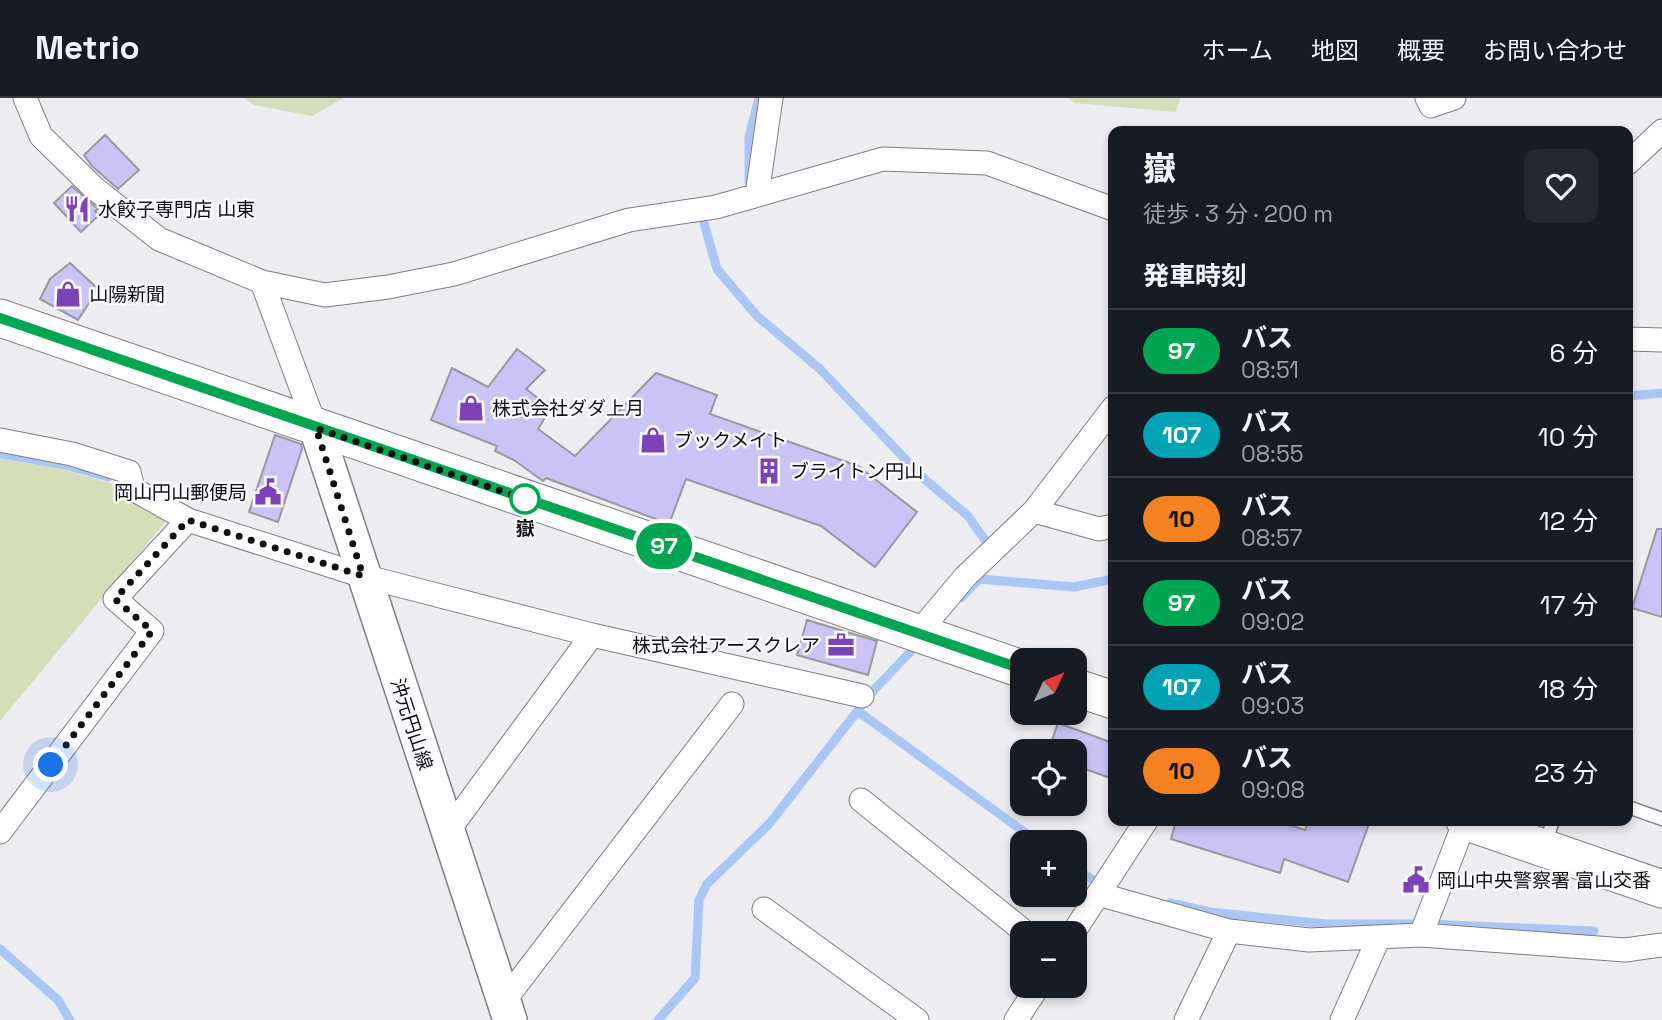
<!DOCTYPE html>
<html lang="ja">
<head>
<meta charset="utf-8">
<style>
	body { margin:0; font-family:"Space Grotesk","Noto Sans JP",sans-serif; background:#242831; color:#f1f3f6; height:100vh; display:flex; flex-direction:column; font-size:26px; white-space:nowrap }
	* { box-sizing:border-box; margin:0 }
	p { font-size:23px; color:#9ea1a6 }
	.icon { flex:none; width:38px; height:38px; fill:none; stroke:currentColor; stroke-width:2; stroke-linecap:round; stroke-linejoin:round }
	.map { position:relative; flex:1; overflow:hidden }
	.drawer { position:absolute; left:1108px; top:28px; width:525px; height:700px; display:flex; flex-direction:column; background:#171b24; border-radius:14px; box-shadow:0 4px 10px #0003 }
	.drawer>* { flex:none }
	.badge { padding:0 14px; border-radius:23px; font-size:24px; line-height:46px }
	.needle { width:46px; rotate:46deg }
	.controls { position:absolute; left:1010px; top:550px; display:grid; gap:14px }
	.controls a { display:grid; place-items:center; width:77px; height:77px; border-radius:14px; background:#171b24; box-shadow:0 4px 10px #0003; font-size:35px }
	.you { position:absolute; width:35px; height:35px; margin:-18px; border:5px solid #fff; border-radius:50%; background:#1a73e8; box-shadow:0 0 0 10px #1a73e833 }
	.map>.badge { position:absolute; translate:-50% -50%; box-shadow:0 0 0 4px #fff }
	h2 { padding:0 35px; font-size:26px; line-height:63px }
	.round { display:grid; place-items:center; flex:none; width:74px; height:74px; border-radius:14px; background:#242831 }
	.overview { display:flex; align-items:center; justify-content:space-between; height:119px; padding:0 35px }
	h1 { font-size:33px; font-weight:800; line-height:52px }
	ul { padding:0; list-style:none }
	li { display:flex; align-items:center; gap:21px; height:84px; padding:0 35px; border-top:2px solid #363941 }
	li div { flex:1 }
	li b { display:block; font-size:26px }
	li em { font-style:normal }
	li .badge { min-width:77px; font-weight:700; text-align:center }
	header { display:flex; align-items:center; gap:42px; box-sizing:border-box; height:98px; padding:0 35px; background:#171b24; border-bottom:2px solid #363941 }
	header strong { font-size:33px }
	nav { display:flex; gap:38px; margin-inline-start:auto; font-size:24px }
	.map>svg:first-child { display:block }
	.green { fill:#d4deb9 }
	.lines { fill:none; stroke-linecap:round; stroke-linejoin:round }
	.stream { stroke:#aac6f3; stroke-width:9 }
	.building { fill:#cac3f6; stroke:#99989d; stroke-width:2 }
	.lane-casing { stroke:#7e7e82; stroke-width:15 }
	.street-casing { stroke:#7e7e82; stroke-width:25 }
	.secondary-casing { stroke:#7e7e82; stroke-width:36 }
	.primary-casing { stroke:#7e7e82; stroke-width:39 }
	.lane { stroke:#fff; stroke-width:12 }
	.street { stroke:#fff; stroke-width:23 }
	.secondary { stroke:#fff; stroke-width:33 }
	.primary { stroke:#fff; stroke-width:37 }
	.line-casing { stroke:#fff; stroke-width:16 }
	.line { stroke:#00a651; stroke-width:10 }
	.walk { stroke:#101011; stroke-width:7; stroke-dasharray:0 12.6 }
	.stop-dot { fill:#fff; stroke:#00a651; stroke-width:3.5 }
	.labels { text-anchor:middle; stroke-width:5; stroke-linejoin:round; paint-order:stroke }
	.poi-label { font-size:19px; fill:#101011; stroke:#faf9ff; text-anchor:start }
	.stop-label { font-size:19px; font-weight:bold; fill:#101011; stroke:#faf9ff }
	.street-label { font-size:19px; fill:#101011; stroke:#faf9ff }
</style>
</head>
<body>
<header>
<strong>Metrio</strong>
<nav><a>ホーム</a><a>地図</a><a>概要</a><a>お問い合わせ</a></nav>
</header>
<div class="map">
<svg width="1662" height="922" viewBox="0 0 1662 922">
	<rect width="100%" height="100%" fill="#edecf1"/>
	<path class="green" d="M 244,0 L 344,0 L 312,18 L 254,7 Z
		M 1069,0 L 1180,0 L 1176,14 L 1075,5 Z
		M 0,361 L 54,369 L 120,388 L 130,397 L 170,418 L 0,623 Z"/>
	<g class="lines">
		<path class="stream" d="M 749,84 L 749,39 L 759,0
			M 704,125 L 717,171 L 757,218 L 820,271 L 922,379 L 968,418 L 985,442
			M 1628,298 L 1662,295
			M 0,356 L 61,366 L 108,379
			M 961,500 L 979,481 L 1074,489 L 1113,481
			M 859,614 L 1038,744
			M 1074,770 L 1103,788
			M 1170,805 L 1210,814 L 1326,826 L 1414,826
			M 1428,826 L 1594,833
			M 0,851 L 58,902 L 70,922
			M 658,922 L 695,880 L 699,802 L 707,786 L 769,726 L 874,592 L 912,552"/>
	</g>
	<path class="building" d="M 105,37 L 139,72 L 118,91 L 92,68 L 84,57 Z
		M 72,88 L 98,111 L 95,113 L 99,117 L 81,134 L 54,105 Z
		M 70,165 L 98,191 L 78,222 L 40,201 L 50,181 Z
		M 517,251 L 545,272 L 526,291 L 551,310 L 538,331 L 575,358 L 656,275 L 717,297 L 710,316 L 858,368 L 917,414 L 875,469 L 821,428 L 686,381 L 669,426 L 546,380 L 543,383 L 514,362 L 495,353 L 497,348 L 431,322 L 452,270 L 488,289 Z
		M 275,337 L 301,346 L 302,351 L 278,424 L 249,414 Z
		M 1657,431 L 1662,431 L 1662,519 L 1632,510 Z
		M 807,522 L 877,543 L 868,577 L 797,557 Z
		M 1058,625 L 1113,645 L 1113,681 L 1074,667 L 1074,653 L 1048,653 Z
		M 1176,723 L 1275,723 L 1305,732 L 1309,723 L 1370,723 L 1348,784 L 1284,761 L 1280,775 L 1171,741 Z"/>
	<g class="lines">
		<g class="lane-casing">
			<path id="lane" d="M 1628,709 L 1662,721
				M 1545,746 L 1553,723"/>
		</g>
		<g class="street-casing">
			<path id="street" d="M 25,0 L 41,38 L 94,90 L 159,141 L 262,184 L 325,197 L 388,189 L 454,176 L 629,122 L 716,109 L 883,61 L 987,65 L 1113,111
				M 1427,0 L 1431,8 L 1454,0
				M 1628,65 L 1662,33
				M 757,97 L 771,0
				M 262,184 L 316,330
				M 1628,241 L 1662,242
				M 0,342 L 72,356 L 129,374 L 133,391 L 188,422 L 363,478 L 592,537 L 862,598
				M 1034,413 L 1099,431 L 1113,428
				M 918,535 L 965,479 L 1034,413 L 1113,310
				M 861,702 L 1026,835
				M 448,733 L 592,537
				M 0,734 L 152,533 L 115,501 L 188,422
				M 1098,796 L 1229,833 L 1309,842 L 1421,837 L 1625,852 L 1662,847
				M 764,811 L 917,922
				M 1073,835 L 1146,723
				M 1421,837 L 1465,723
				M 504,903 L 732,606
				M 1016,922 L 1039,887
				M 1186,922 L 1229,833
				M 1342,922 L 1379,839"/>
		</g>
		<g class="secondary-casing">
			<path id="secondary" d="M 316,330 L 510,922"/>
		</g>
		<g class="primary-casing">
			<path id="primary" d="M 0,220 L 1022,571
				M 1074,589 L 1113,602
				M 1465,723 L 1662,791"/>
		</g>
		<use href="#lane" class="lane"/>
		<use href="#street" class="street"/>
		<use href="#secondary" class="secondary"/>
		<use href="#primary" class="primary"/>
	</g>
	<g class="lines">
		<g class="line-casing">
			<path id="line" d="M 0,220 L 1022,571"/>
		</g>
		<use href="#line" class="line"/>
		<path class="walk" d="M 51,667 L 152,533 L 115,501 L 188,422 L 363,478 L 316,330 L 525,401"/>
	</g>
	<defs>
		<g id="restaurant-bare" transform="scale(2.1)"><path d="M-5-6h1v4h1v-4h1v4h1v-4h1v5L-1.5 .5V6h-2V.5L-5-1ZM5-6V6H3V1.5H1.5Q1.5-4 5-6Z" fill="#7c42b8" stroke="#faf9ff" stroke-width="2.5" paint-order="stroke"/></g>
		<g id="shop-bare" transform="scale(2.1)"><path d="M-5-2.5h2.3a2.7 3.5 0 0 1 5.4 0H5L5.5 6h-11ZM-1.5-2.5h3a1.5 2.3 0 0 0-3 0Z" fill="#7c42b8" stroke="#faf9ff" stroke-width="2.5" paint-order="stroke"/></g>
		<g id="building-bare" transform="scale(2.1)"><path d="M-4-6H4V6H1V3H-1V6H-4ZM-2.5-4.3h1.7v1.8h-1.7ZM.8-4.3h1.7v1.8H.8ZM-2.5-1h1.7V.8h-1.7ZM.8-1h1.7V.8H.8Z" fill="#7c42b8" stroke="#faf9ff" stroke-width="2.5" paint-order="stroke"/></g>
		<g id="civic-bare" transform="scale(2.1)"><path d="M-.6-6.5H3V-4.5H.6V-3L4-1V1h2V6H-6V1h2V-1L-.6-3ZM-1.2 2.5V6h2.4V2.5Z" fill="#7c42b8" stroke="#faf9ff" stroke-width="2.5" paint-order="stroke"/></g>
		<g id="office-bare" transform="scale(2.1)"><path d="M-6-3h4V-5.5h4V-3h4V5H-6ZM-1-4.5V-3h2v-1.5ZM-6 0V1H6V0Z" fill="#7c42b8" stroke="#faf9ff" stroke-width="2.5" paint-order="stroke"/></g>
	</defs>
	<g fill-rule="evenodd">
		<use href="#restaurant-bare" x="77" y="111"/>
		<use href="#shop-bare" x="68" y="196"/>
		<use href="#shop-bare" x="471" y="310"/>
		<use href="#shop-bare" x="653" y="342"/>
		<use href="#building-bare" x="769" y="373"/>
		<use href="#civic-bare" x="268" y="394"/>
		<use href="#office-bare" x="841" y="547"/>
		<use href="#civic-bare" x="1416" y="782"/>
	</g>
	<circle class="stop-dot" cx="525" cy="401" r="14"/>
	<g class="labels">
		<g class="poi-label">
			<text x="98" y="118">水餃子専門店 山東</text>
			<text x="89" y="203">山陽新聞</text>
			<text x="492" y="317">株式会社ダダ上月</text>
			<text x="674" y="349">ブックメイト</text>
			<text x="790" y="380">ブライトン円山</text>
			<text x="247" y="401" text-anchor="end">岡山円山郵便局</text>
			<text x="820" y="554" text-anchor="end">株式会社アースクレア</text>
			<text x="1437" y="789">岡山中央警察署 富山交番</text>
		</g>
		<g class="stop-label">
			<text x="525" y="437">嶽</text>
		</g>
		<g class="street-label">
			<text transform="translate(412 626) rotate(72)" y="7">沖元円山線</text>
		</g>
	</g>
</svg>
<div class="controls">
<a><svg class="needle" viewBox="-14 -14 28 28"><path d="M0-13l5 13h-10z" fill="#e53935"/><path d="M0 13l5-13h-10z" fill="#9ea1a6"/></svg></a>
<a><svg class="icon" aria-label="locate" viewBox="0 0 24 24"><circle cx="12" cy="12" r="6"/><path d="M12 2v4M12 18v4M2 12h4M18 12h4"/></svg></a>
<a>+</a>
<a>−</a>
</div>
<div class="you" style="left:51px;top:667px"></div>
<b class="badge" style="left:664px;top:448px;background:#00a651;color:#fff">97</b>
<section class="drawer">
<div class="overview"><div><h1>嶽</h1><p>徒歩 · 3 分 · 200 m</p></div><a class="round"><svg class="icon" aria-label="heart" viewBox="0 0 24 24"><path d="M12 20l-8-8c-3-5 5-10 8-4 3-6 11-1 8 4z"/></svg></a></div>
<h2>発車時刻</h2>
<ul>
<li><span class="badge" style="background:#00a651;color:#fff">97</span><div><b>バス</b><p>08:51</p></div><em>6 分</em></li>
<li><span class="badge" style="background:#00a3b4;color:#fff">107</span><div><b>バス</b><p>08:55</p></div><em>10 分</em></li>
<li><span class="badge" style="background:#f58220;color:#111">10</span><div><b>バス</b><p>08:57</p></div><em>12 分</em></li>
<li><span class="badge" style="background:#00a651;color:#fff">97</span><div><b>バス</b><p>09:02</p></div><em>17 分</em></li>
<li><span class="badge" style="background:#00a3b4;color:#fff">107</span><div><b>バス</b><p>09:03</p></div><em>18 分</em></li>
<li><span class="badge" style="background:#f58220;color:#111">10</span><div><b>バス</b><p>09:08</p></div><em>23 分</em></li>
</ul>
</section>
</div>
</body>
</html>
